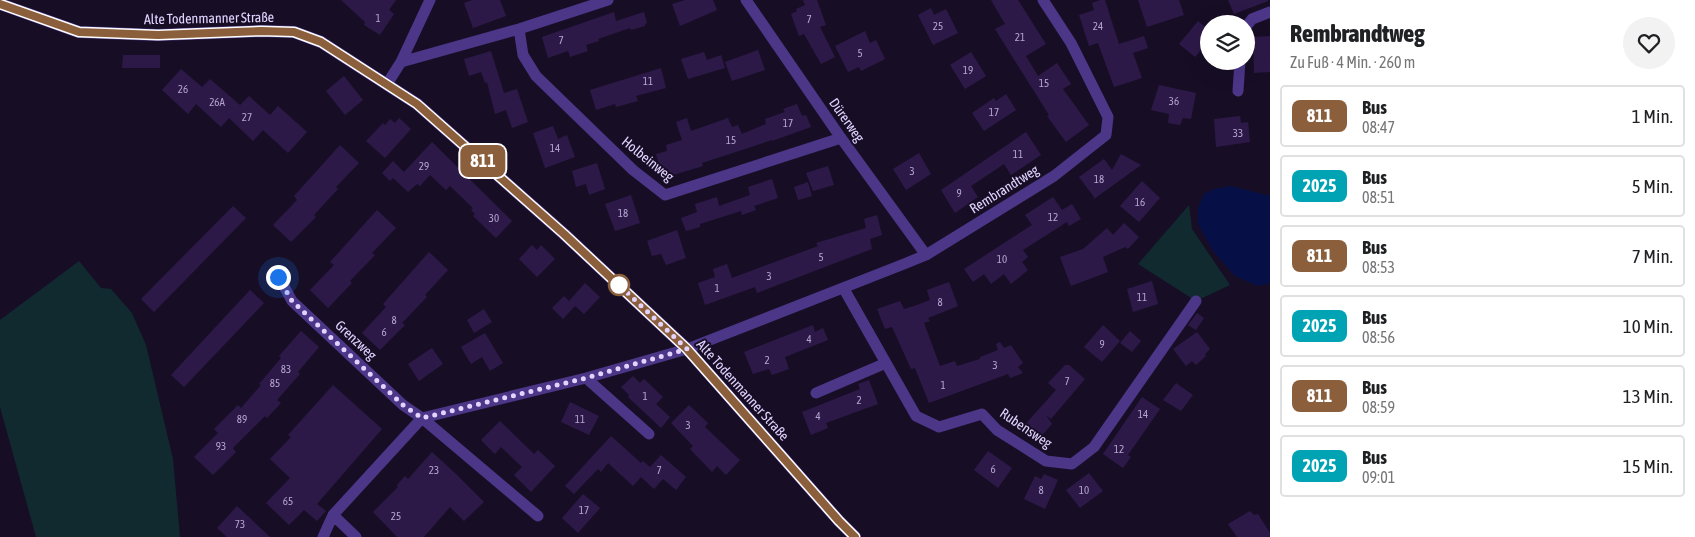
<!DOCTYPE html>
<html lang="de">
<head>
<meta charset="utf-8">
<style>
	body { margin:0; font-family:"Asap Condensed",sans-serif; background:#f2f2f2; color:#202124; height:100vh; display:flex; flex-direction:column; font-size:19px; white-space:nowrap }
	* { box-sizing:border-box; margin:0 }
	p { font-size:16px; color:#757577 }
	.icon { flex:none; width:28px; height:28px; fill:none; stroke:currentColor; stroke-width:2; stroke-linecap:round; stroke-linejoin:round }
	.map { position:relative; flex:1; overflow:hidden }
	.sheet { display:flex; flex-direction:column; background:#fff; width:425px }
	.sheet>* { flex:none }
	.badge { padding:0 10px; border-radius:8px; font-size:18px; line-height:32px }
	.controls { position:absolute; left:1200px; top:15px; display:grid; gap:10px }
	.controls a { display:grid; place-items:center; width:55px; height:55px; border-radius:50%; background:#fff; box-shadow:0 5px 20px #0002; font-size:25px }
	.you { position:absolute; width:25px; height:25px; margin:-12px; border:4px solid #fff; border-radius:50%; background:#1a73e8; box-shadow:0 0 0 8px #1a73e833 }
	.map>.badge { position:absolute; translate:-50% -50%; box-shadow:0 0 0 2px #fff }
	.round { display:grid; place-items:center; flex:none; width:52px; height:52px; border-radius:26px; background:#f2f2f2 }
	.head { display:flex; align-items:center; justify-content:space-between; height:85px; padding:0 20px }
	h1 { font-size:24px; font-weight:800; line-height:38px }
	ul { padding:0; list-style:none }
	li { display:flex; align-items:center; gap:15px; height:62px; margin:0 10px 8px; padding:0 10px; border:2px solid #e0e0e0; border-radius:5px }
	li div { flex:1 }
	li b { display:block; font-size:19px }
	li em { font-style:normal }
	li .badge { min-width:55px; font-weight:700; text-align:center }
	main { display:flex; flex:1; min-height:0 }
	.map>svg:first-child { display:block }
	.green { fill:#102a30 }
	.water { fill:#071046 }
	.building { fill:#2d1948 }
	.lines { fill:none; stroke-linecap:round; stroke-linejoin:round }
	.minor { stroke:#4b3688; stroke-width:11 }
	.tertiary { stroke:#4b3688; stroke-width:12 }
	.line-casing { stroke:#fff; stroke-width:11 }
	.line { stroke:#8b5e3c; stroke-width:8 }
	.walk { stroke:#e2d3ff; stroke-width:5; stroke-dasharray:0 9 }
	.stop-dot { fill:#fff; stroke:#8b5e3c; stroke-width:2.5 }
	.labels { text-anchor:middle; stroke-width:4; stroke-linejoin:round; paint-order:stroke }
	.number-label { font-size:11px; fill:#b5a4d1 }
	.street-label { font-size:14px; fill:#e2d3ff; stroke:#170e26 }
</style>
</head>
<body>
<main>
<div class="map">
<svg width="1270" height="537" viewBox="0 0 1270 537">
	<rect width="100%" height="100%" fill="#170e26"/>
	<path class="green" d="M 1189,205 L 1192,229 L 1230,285 L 1196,301 L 1138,264 Z
		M 79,261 L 101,288 L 111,289 L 132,313 L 146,345 L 173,459 L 180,537 L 36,537 L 0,407 L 0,320 Z"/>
	<path class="water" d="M 1231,186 L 1270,196 L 1270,283 L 1258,286 L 1235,276 L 1213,251 L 1198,224 L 1198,208 L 1204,194 L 1214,189 Z"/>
	<path class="building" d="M 341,0 L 396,0 L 389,10 L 394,14 L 380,35 L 364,25 L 365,22 Z
		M 472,0 L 500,0 L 506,16 L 473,28 L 464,3 Z
		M 685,0 L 713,0 L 717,10 L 680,26 L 672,4 Z
		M 803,0 L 817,0 L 826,25 L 820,27 L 835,57 L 821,64 L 804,34 L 799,36 L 791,14 L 797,11 L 796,9 L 805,5 Z
		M 991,0 L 1018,0 L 1046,44 L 1026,56 L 1038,76 L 1057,63 L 1071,84 L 1063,89 L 1089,125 L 1066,142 L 1047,116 L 1049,115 L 995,29 L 1005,24 Z
		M 1100,0 L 1105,0 L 1119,44 L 1144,36 L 1148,48 L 1133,53 L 1142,78 L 1114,87 L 1098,43 L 1089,46 L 1079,15 L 1094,10 L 1092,3 Z
		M 1138,0 L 1179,0 L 1184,15 L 1147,27 Z
		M 1228,0 L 1268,0 L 1268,1 L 1234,14 Z
		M 931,8 L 934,15 L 946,9 L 958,33 L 933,45 L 918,15 Z
		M 614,12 L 616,21 L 644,12 L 647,23 L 645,24 L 645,26 L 631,30 L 630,28 L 598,39 L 599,41 L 586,45 L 588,51 L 570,57 L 568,51 L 548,58 L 542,37 Z
		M 1198,21 L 1209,30 L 1209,39 L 1206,39 L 1205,45 L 1195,57 L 1179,44 Z
		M 865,31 L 870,43 L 876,40 L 885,59 L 861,71 L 859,67 L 848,72 L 835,46 Z
		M 1270,36 L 1270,72 L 1254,73 L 1253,37 Z
		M 758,50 L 765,70 L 732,81 L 725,62 Z
		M 491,51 L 504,93 L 517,89 L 528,122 L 512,128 L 506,110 L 495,114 L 487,82 L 485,83 L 481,72 L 469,76 L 464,59 Z
		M 704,52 L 707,60 L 721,55 L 725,68 L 688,79 L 681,59 Z
		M 971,52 L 986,76 L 965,89 L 950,65 Z
		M 123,55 L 160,55 L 160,68 L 122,68 Z
		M 661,68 L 666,88 L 636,96 L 638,101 L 616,107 L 615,104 L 596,110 L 590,90 Z
		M 181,69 L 202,87 L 210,79 L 240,105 L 249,96 L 270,115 L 278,106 L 307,132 L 288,153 L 263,130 L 253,141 L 229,118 L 221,127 L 196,104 L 188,114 L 162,90 Z
		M 344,76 L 363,100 L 345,115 L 326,91 Z
		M 1159,85 L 1196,93 L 1191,119 L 1183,118 L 1180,125 L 1168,123 L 1169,114 L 1151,110 Z
		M 1006,94 L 1016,110 L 984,131 L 972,113 L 994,98 L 996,101 Z
		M 797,104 L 802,116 L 806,115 L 811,127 L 772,141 L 772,140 L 702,163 L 703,166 L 663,178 L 656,154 L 667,151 L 666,145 L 682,140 L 676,122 L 687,118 L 691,131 L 728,118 L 732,127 L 738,125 L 742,134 L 766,124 L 765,119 L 785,112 L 783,109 Z
		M 1240,116 L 1241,123 L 1248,122 L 1250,142 L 1216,147 L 1214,119 Z
		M 399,118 L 411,129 L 385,158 L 366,141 L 383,123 L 385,125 L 390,119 L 395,123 Z
		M 553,126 L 558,139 L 567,135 L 575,157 L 545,168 L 533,133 Z
		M 1026,132 L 1041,155 L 1011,175 L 1004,164 L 971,186 L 978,197 L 955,213 L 941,190 Z
		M 432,142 L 512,221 L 496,238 L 473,216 L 475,214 L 471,210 L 473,208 L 450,186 L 446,190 L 430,175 L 420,186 L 417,184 L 408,192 L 393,178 L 390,181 L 382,173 L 393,161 L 404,172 Z
		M 340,145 L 359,163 L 336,187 L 338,189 L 314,215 L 316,217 L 291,242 L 273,225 L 297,200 L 294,196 Z
		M 919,153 L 931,174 L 906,190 L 893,169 Z
		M 1121,154 L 1141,165 L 1094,199 L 1094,197 L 1079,177 L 1104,159 L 1112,170 Z
		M 597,163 L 605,189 L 589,195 L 586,184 L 576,187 L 572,171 Z
		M 828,166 L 834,185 L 813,191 L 806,173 Z
		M 772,179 L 778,198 L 754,206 L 756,210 L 742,215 L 741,211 L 700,224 L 700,227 L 686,231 L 681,218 L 697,212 L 695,204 L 717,197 L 719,206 L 750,195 L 748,187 Z
		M 1142,181 L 1160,198 L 1139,222 L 1120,206 Z
		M 808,182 L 812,196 L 798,200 L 794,187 Z
		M 631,195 L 640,223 L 615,231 L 605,204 Z
		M 1053,197 L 1062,210 L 1072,204 L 1081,219 L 1069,226 L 1067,222 L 1023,250 L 1028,257 L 1022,262 L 1028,270 L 1011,284 L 1004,274 L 991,284 L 984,274 L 973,282 L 964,269 L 1032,225 L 1025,215 Z
		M 233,206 L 246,218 L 154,312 L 141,299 Z
		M 377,210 L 396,228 L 372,253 L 375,255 L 350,281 L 352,283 L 328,308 L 310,290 L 334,265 L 330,262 Z
		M 877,215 L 882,235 L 870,239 L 872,249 L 757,293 L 755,287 L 705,305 L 698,283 L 715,277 L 713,269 L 727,264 L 732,278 L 818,246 L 816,243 L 866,228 L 864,219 Z
		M 1124,223 L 1139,237 L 1128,249 L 1125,247 L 1103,257 L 1108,272 L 1071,286 L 1060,257 L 1083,249 L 1107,228 L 1113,235 Z
		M 677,230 L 686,258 L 666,265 L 661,254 L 652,256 L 647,241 Z
		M 532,245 L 537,250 L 541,245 L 555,259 L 537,277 L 519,259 Z
		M 429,252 L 448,270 L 425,295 L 427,297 L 402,323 L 405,325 L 380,350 L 362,333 L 386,307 L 383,304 Z
		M 1152,281 L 1158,304 L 1133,312 L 1127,289 Z
		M 949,282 L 958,306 L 928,318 L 930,321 L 924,323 L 940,366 L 955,361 L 957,366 L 980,359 L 980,357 L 998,350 L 996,344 L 1000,342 L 1004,348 L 1011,345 L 1023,363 L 1018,367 L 1023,373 L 1010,378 L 1008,374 L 929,403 L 915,368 L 911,369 L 892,327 L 885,329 L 877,309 L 900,301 L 904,309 L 917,305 L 930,300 L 927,290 Z
		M 585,283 L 600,297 L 584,314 L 575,306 L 563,319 L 552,308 L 564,296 L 569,301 Z
		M 250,290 L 264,303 L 184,387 L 171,375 Z
		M 484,309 L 492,322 L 474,333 L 467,320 Z
		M 1197,313 L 1204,318 L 1196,330 L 1188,325 Z
		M 813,325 L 815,332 L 823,328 L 828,340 L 785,357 L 789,369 L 772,375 L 769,369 L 753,374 L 744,352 Z
		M 1103,325 L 1120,341 L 1102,362 L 1084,347 Z
		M 301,331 L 319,347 L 298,372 L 300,374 L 277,400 L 281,403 L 267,418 L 265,416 L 233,448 L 236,452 L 213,475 L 194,457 L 218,433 L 214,429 L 238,405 L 241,408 L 261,385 L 259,384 L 281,358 L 279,356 Z
		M 1130,331 L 1141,341 L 1132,352 L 1120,343 Z
		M 1197,332 L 1210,349 L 1205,354 L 1206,356 L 1196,365 L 1192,361 L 1186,366 L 1173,349 Z
		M 485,333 L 503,363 L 490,371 L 482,357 L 471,364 L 461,347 Z
		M 432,348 L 443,364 L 419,381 L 408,364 Z
		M 1065,365 L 1069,365 L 1085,379 L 1051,419 L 1046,415 L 1052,424 L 1036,442 L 1021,429 L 1056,390 L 1048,383 Z
		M 633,376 L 640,383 L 644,379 L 663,397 L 656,404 L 670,417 L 661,428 L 628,397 L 629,395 L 621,387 Z
		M 869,380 L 878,404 L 826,423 L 828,428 L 811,435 L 802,412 L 860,389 L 858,384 Z
		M 1176,383 L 1193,395 L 1181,411 L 1163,400 Z
		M 333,385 L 382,429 L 317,504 L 326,511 L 317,521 L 304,510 L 289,525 L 266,503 L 290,478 L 270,459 L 291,437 L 288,435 Z
		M 1142,397 L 1160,409 L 1128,455 L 1131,457 L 1123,468 L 1103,454 Z
		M 570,402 L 599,416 L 589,435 L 561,422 Z
		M 689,405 L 708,423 L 705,427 L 740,460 L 726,475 L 717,466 L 712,472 L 690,449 L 693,446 L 671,423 Z
		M 500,421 L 534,454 L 538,450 L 555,466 L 531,492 L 514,475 L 522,467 L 501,447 L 495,454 L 481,440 Z
		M 611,436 L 641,463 L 643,461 L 650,467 L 661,455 L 686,477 L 676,490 L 663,479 L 654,489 L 641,477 L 633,486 L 608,463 L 601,472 L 598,469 L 574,494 L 565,486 Z
		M 988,451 L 1012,468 L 998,488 L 974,470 Z
		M 432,452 L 456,474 L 484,502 L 464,521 L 450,507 L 424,537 L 397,537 L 373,512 L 398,487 L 397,485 L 405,476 L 408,479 Z
		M 1089,473 L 1103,491 L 1080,508 L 1066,490 Z
		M 1044,474 L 1058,480 L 1045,509 L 1024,499 L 1035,476 L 1041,479 Z
		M 583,494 L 600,508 L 578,533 L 562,518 Z
		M 237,506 L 270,537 L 227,537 L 217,528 Z
		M 1250,511 L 1254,515 L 1258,514 L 1270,533 L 1270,537 L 1237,537 L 1228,524 Z"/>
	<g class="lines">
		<path class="minor" d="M 746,0 L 841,138 L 926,255
			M 1246,27 L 1252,19 L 1270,12
			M 519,29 L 523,55 L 536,76 L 633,170 L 665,195 L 841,138
			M 401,62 L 519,29 L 608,0
			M 387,84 L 401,62 L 430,0
			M 1238,91 L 1240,61
			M 279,277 L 292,301 L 403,405 L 422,418 L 586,378 L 687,349 L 904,264 L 926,255 L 1054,176 L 1106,135 L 1108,117 L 1071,43 L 1043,0
			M 844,289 L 916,416 L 939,427 L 982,414 L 997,430 L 1046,461 L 1072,464 L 1094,447 L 1196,301
			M 586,378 L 649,434
			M 816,393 L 886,363
			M 333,515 L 356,537
			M 323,537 L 333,515 L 422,418 L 538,516"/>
		<path class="tertiary" d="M 0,4 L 79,32 L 158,35 L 261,31 L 294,32 L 321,42 L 417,104 L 564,234 L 687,349 L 839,521 L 855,537"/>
	</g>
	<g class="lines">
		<g class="line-casing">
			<path id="line" d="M 0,4 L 79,32 L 158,35 L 261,31 L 294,32 L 321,42 L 417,104 L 564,234 L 687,349 L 839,521 L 855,537"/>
		</g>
		<use href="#line" class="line"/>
		<path class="walk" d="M 278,277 L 292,301 L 403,405 L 422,418 L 586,378 L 687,349 L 619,285"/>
	</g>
	<circle class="stop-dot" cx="619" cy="285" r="10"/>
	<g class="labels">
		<g class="number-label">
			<text x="378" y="22">1</text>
			<text x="809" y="23">7</text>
			<text x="938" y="30">25</text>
			<text x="1098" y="30">24</text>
			<text x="1020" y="41">21</text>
			<text x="561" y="44">7</text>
			<text x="860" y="57">5</text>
			<text x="968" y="74">19</text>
			<text x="648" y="85">11</text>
			<text x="1044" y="87">15</text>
			<text x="183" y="93">26</text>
			<text x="1174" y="105">36</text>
			<text x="217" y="106">26A</text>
			<text x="994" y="116">17</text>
			<text x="247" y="121">27</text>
			<text x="788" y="127">17</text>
			<text x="1238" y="137">33</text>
			<text x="731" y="144">15</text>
			<text x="555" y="152">14</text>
			<text x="1018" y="158">11</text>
			<text x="424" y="170">29</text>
			<text x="912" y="175">3</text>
			<text x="1099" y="183">18</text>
			<text x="959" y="197">9</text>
			<text x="1140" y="206">16</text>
			<text x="623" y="217">18</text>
			<text x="1053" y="221">12</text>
			<text x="494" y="222">30</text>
			<text x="821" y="261">5</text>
			<text x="1002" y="263">10</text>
			<text x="769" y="280">3</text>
			<text x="717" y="292">1</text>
			<text x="1142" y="301">11</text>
			<text x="940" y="306">8</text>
			<text x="394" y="324">8</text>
			<text x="384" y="336">6</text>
			<text x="809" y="343">4</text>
			<text x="1102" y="348">9</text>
			<text x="767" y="364">2</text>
			<text x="995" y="369">3</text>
			<text x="286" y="373">83</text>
			<text x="1067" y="385">7</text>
			<text x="275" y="387">85</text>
			<text x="943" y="389">1</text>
			<text x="645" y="400">1</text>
			<text x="859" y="404">2</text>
			<text x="1143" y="418">14</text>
			<text x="818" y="420">4</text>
			<text x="242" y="423">89</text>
			<text x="580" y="423">11</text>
			<text x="688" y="429">3</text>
			<text x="221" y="450">93</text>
			<text x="1119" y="453">12</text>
			<text x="993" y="473">6</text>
			<text x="434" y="474">23</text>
			<text x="659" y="474">7</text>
			<text x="1041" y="494">8</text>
			<text x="1084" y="494">10</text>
			<text x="288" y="505">65</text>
			<text x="584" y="514">17</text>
			<text x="396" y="520">25</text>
			<text x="240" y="528">73</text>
		</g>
		<g class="street-label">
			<text transform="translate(209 18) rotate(-1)" y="5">Alte Todenmanner Straße</text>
			<text transform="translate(847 120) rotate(55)" y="5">Dürerweg</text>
			<text transform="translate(648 159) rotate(39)" y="5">Holbeinweg</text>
			<text transform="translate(1004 189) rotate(-32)" y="5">Rembrandtweg</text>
			<text transform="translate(356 340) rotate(43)" y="5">Grenzweg</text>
			<text transform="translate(743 390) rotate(48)" y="5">Alte Todenmanner Straße</text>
			<text transform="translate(1026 428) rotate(34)" y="5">Rubensweg</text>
		</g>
	</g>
</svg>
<div class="controls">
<a><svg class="icon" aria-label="layers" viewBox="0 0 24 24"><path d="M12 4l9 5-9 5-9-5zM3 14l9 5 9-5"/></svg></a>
</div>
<div class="you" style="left:278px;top:277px"></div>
<b class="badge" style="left:483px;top:161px;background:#8b5e3c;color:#fff">811</b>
</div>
<section class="sheet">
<div class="head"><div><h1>Rembrandtweg</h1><p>Zu Fuß · 4 Min. · 260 m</p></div><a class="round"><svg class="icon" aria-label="heart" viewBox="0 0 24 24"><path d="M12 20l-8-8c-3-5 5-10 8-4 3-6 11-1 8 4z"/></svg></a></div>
<ul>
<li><span class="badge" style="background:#8b5e3c;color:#fff">811</span><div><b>Bus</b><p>08:47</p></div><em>1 Min.</em></li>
<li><span class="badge" style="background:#00a3b4;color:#fff">2025</span><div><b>Bus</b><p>08:51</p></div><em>5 Min.</em></li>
<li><span class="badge" style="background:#8b5e3c;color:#fff">811</span><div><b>Bus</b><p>08:53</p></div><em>7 Min.</em></li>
<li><span class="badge" style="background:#00a3b4;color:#fff">2025</span><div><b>Bus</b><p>08:56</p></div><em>10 Min.</em></li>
<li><span class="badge" style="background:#8b5e3c;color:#fff">811</span><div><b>Bus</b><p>08:59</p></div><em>13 Min.</em></li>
<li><span class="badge" style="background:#00a3b4;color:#fff">2025</span><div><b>Bus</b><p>09:01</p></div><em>15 Min.</em></li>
</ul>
</section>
</main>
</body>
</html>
